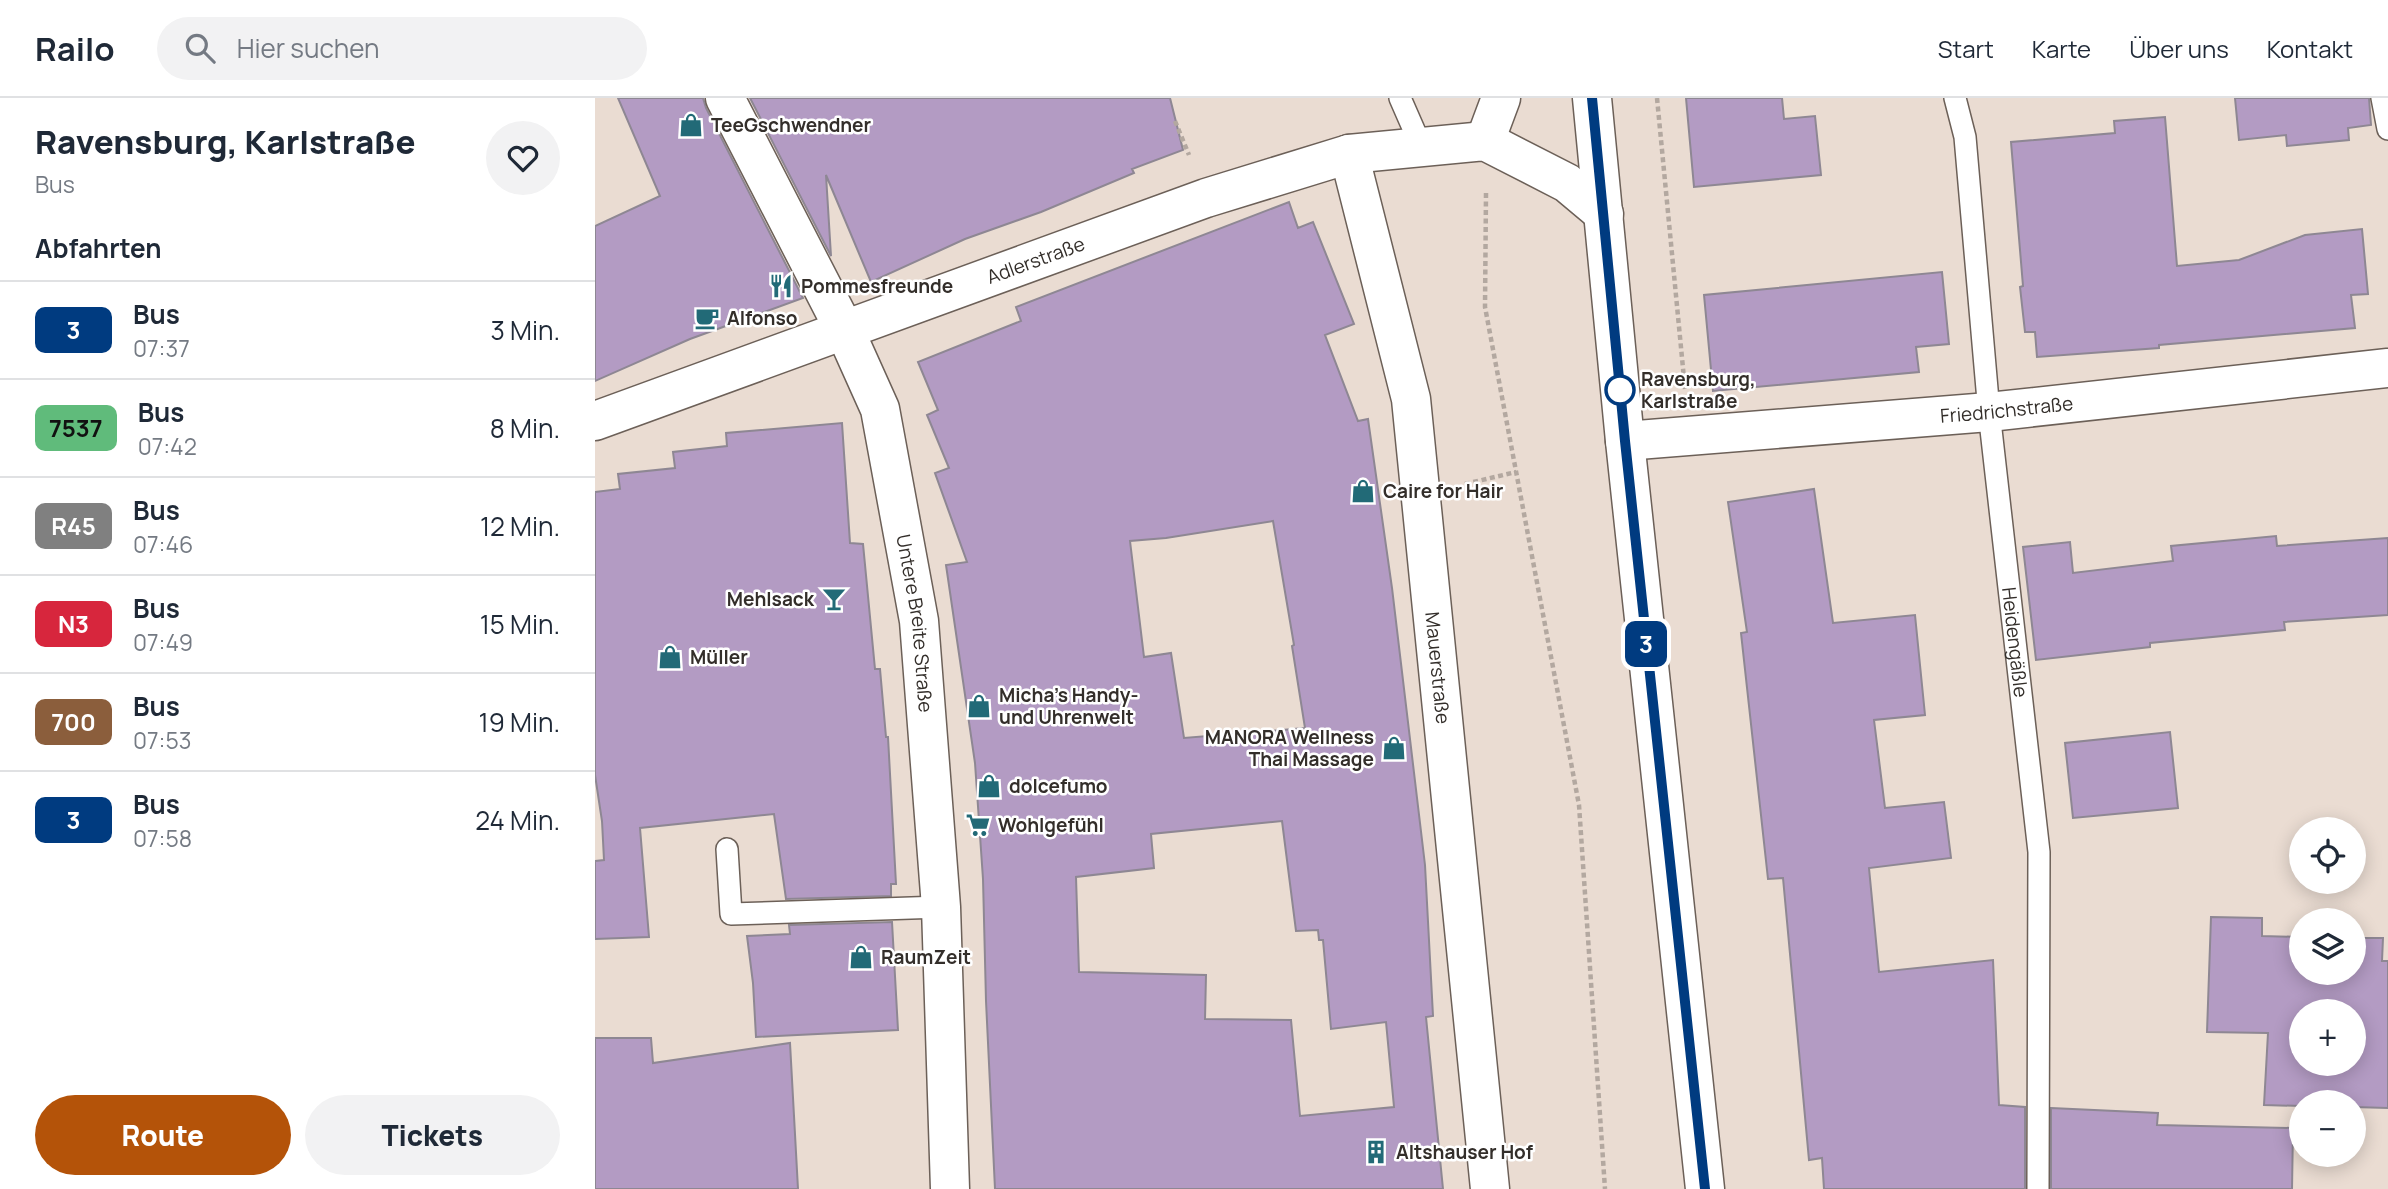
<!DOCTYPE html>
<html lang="de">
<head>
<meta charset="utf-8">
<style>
	body { margin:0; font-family:Manrope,sans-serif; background:#f2f2f3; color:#1f2937; height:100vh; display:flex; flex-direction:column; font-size:26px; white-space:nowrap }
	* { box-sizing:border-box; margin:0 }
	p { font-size:23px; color:#747a83 }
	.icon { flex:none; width:38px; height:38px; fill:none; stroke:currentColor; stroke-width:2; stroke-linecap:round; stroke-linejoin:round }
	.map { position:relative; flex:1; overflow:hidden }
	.drawer { display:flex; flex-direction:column; background:#fff; width:595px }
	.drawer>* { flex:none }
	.badge { padding:0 14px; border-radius:10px; font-size:24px; line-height:46px }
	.tools { position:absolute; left:1694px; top:719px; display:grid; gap:14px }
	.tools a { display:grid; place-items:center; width:77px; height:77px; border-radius:50%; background:#fff; box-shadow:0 4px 18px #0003; font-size:35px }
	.map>.badge { position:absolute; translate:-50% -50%; box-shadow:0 0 0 4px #fff }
	h2 { padding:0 35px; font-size:26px; line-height:63px }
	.round { display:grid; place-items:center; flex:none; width:74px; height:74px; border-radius:37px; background:#f2f2f3 }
	.head { display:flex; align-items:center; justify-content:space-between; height:119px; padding:0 35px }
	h1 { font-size:33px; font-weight:800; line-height:52px }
	.action { display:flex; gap:14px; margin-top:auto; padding:14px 35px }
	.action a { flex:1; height:80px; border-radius:42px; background:#b45309; color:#fff; font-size:28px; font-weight:800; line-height:80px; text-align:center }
	.action a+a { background:#f2f2f3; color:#1f2937 }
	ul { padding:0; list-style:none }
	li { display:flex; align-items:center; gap:21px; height:98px; padding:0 35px; border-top:2px solid #e0e1e3 }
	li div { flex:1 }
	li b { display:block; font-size:26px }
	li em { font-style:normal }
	li .badge { min-width:77px; font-weight:700; text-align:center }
	header { display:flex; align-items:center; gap:42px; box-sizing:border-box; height:98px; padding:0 35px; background:#fff; border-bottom:2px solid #e0e1e3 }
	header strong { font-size:33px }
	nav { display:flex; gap:38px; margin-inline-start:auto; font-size:24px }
	.search { width:490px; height:63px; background:#f2f2f3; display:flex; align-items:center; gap:18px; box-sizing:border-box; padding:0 24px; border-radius:38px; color:#747a83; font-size:26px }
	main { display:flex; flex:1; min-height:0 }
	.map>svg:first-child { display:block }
	.building { fill:#b39bc3; stroke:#8e8793; stroke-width:2; fill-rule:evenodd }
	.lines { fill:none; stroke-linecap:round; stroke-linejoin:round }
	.lane-casing { stroke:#6c6058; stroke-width:24 }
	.street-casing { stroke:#6c6058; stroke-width:41 }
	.secondary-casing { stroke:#6c6058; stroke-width:41 }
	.path { stroke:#b3a8a0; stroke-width:4.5; stroke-dasharray:5 3.5; stroke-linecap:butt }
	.lane { stroke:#fff; stroke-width:21 }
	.street { stroke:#fff; stroke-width:38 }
	.secondary { stroke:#fff; stroke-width:38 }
	.line-casing { stroke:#fff; stroke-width:16 }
	.line { stroke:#003b80; stroke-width:10 }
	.stop-dot { fill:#fff; stroke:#003b80; stroke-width:3.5 }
	.labels { text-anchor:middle; stroke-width:5; stroke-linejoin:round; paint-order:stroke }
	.poi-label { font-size:19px; font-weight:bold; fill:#332e2a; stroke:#fff; text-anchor:start }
	.street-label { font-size:19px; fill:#332e2a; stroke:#fff }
	.stop-label { font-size:19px; font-weight:bold; fill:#332e2a; stroke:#fff; text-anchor:start }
</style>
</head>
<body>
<header>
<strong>Railo</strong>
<div class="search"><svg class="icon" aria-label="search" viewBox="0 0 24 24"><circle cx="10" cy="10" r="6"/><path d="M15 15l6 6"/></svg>Hier suchen</div>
<nav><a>Start</a><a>Karte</a><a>Über uns</a><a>Kontakt</a></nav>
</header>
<main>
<section class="drawer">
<div class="head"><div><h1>Ravensburg, Karlstraße</h1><p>Bus</p></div><a class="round"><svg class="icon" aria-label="heart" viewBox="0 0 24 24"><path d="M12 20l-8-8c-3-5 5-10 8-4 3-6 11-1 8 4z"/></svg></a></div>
<h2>Abfahrten</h2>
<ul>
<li><span class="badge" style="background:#003b80;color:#fff">3</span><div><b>Bus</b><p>07:37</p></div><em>3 Min.</em></li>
<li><span class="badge" style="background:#60bb7b;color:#111">7537</span><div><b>Bus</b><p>07:42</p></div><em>8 Min.</em></li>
<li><span class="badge" style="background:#808080;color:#fff">R45</span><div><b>Bus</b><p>07:46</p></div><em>12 Min.</em></li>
<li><span class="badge" style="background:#d7263d;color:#fff">N3</span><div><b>Bus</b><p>07:49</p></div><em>15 Min.</em></li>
<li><span class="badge" style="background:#8b5e3c;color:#fff">700</span><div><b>Bus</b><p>07:53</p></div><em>19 Min.</em></li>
<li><span class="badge" style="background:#003b80;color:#fff">3</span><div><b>Bus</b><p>07:58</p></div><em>24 Min.</em></li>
</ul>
<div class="action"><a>Route</a><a>Tickets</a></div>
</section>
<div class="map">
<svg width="1793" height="1091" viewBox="0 0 1793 1091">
	<rect width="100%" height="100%" fill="#eadcd2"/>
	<path class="building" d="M 23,0 L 108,0 L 111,10 L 208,200 L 95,241 L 0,283 L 0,128 L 65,98 Z
		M 155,0 L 575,0 L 588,52 L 537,71 L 539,75 L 446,114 L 370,141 L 276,184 L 231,77 L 236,158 Z
		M 1091,0 L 1187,0 L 1189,21 L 1220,18 L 1226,77 L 1099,89 Z
		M 1640,0 L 1774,0 L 1776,27 L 1753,30 L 1754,42 L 1692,48 L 1691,37 L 1644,42 Z
		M 1570,19 L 1582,168 L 1644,162 L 1710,137 L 1767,131 L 1773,196 L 1756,197 L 1760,230 L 1564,247 L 1564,250 L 1442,259 L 1440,234 L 1430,234 L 1425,189 L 1428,188 L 1416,44 L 1520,35 L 1519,23 Z
		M 694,104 L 703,130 L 718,124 L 759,226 L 730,237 L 763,323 L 773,321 L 797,490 L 830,767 L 838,918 L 831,919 L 848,1091 L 400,1091 L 391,903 L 388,781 L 380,665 L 351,467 L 372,464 L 340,375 L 354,370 L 332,317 L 343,312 L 323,264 L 426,223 L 421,209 ZM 678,423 L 699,547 L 697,548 L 710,630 L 589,640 L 576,555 L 549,559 L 535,443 L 571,440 ZM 687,723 L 701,833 L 723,832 L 724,842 L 728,842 L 736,931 L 791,924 L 799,1009 L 705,1018 L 696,922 L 610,921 L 611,877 L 484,874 L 481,779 L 559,770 L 556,736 Z
		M 1347,174 L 1354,246 L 1321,249 L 1324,274 L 1118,293 L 1109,197 Z
		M 247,325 L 255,445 L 268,446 L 280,571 L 285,571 L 291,639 L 293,639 L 301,786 L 296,786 L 296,798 L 191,801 L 179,716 L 45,730 L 54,839 L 0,841 L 0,763 L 9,762 L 7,723 L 0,677 L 0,394 L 25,391 L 23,376 L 80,370 L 78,354 L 132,348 L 131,335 Z
		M 1219,391 L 1238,525 L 1320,517 L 1330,617 L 1279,622 L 1290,710 L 1349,704 L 1356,760 L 1274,770 L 1284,874 L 1398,862 L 1404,1007 L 1430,1009 L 1430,1091 L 1229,1091 L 1227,1060 L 1214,1062 L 1188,780 L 1173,781 L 1146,535 L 1152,534 L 1133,404 Z
		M 1681,438 L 1682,448 L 1793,440 L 1793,517 L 1689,524 L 1690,532 L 1555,545 L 1555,549 L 1441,562 L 1428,449 L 1475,444 L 1478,475 L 1578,463 L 1576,448 Z
		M 1575,634 L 1583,710 L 1478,720 L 1470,645 Z
		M 1616,819 L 1667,820 L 1667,838 L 1706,839 L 1706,875 L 1759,875 L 1759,840 L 1788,840 L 1787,863 L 1793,863 L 1793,1010 L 1759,1009 L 1759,1004 L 1706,1004 L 1706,1008 L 1669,1007 L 1673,935 L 1612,934 ZM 1706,914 L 1759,914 L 1759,966 L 1706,966 Z
		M 297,824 L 303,932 L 161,939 L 158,885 L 152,838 L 195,836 L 194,827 Z
		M 0,940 L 56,940 L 58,965 L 195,945 L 203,1091 L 0,1091 Z
		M 1456,1010 L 1563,1015 L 1562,1027 L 1698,1030 L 1697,1091 L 1456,1091 Z"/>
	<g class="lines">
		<g class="lane-casing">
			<g id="lane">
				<path d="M 805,0 L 826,48"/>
				<path id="s1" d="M 1360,0 L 1370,39 L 1394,314 L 1444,754 L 1443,1091"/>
				<path d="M 1787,0 L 1793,31"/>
				<path d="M 132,751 L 136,816 L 346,809"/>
			</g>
		</g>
		<g class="street-casing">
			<g id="street">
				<path id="s2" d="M 130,0 L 250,233 L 285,311 L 324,523 L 346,809 L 355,1091"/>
				<path d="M 890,43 L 906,0"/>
				<path id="s3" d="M 754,56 L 816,301 L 895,1091"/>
				<path id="s4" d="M 0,323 L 611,100 L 754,56 L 890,43 L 972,85 L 1009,116"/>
				<path id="s5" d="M 1030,343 L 1394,314 L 1793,270"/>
			</g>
		</g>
		<g class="secondary-casing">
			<path id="secondary" d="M 997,0 L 1030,343 L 1110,1091"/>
		</g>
		<path class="path" d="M 1062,0 L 1090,291
			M 580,23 L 594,57
			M 891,95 L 890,209 L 984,707 L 1010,1091
			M 870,386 L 921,374"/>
		<use href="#lane" class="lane"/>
		<use href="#street" class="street"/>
		<use href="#secondary" class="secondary"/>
	</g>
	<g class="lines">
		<g class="line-casing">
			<path id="line" d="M 997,0 L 1030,343 L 1110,1091"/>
		</g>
		<use href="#line" class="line"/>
	</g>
	<defs>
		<g id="shop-bare" transform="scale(1.89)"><path d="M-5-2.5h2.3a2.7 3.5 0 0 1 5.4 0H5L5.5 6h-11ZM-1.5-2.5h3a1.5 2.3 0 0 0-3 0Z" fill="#226a77" stroke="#fff" stroke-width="2.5" paint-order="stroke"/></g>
		<g id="restaurant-bare" transform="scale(1.89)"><path d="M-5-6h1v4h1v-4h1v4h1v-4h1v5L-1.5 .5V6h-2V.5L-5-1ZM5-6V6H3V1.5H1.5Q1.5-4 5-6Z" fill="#226a77" stroke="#fff" stroke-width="2.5" paint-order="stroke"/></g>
		<g id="cafe-bare" transform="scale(1.89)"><path d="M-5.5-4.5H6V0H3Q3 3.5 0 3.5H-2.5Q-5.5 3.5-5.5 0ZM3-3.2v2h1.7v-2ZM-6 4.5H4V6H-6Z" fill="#226a77" stroke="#fff" stroke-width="2.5" paint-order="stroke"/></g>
		<g id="bar-bare" transform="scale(1.89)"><path d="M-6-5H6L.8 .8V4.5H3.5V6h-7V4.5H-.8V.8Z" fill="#226a77" stroke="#fff" stroke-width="2.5" paint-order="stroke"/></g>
		<g id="supermarket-bare" transform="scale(1.89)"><path d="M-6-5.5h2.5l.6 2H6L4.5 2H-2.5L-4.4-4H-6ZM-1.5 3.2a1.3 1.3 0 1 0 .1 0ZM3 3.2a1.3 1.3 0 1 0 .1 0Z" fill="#226a77" stroke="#fff" stroke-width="2.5" paint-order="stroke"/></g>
		<g id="building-bare" transform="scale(1.89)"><path d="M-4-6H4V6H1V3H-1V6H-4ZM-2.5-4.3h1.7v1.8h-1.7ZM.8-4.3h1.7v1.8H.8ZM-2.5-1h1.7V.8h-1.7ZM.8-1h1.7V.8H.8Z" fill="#226a77" stroke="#fff" stroke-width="2.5" paint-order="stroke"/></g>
	</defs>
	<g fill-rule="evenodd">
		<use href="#shop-bare" x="96" y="27"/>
		<use href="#restaurant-bare" x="186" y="188"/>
		<use href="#cafe-bare" x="112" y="220"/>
		<use href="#shop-bare" x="768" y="393"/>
		<use href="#bar-bare" x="239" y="501"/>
		<use href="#shop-bare" x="75" y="559"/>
		<use href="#shop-bare" x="384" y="608"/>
		<use href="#shop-bare" x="799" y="650"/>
		<use href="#shop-bare" x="394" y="688"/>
		<use href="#supermarket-bare" x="383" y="727"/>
		<use href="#shop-bare" x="266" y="859"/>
		<use href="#building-bare" x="781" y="1054"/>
	</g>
	<circle class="stop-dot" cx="1025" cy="292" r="14"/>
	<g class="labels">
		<g class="poi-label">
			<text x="116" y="34">TeeGschwendner</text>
			<text x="206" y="195">Pommesfreunde</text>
			<text x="132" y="227">Alfonso</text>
			<text x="788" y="400">Caire for Hair</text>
			<text x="219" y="508" text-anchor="end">Mehlsack</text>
			<text x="95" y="566">Müller</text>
			<text x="404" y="604">Micha's Handy-<tspan x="404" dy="22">und Uhrenwelt</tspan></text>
			<text x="779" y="646" text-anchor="end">MANORA Wellness<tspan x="779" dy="22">Thai Massage</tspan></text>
			<text x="414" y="695">dolcefumo</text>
			<text x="403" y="734">Wohlgefühl</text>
			<text x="286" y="866">RaumZeit</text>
			<text x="801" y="1061">Altshauser Hof</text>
		</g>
		<g class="street-label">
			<text dy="7" stroke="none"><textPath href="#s4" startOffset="469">Adlerstraße</textPath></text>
			<text dy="7" stroke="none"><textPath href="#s5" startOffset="383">Friedrichstraße</textPath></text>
			<text dy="7" stroke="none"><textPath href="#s2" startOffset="565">Untere Breite Straße</textPath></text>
			<text dy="7" stroke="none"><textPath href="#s1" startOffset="548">Heidengäßle</textPath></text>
			<text dy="7" stroke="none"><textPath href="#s3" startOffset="523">Mauerstraße</textPath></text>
		</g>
		<g class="stop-label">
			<text x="1046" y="288">Ravensburg,<tspan x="1046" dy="22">Karlstraße</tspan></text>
		</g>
	</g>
</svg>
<div class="tools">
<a><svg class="icon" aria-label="locate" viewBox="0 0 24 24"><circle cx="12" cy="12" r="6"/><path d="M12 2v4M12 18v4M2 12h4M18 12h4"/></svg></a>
<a><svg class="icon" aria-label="layers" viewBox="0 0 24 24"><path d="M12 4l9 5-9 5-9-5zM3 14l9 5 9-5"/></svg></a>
<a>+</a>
<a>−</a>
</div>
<b class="badge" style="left:1051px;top:546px;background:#003b80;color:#fff">3</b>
</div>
</main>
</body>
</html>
